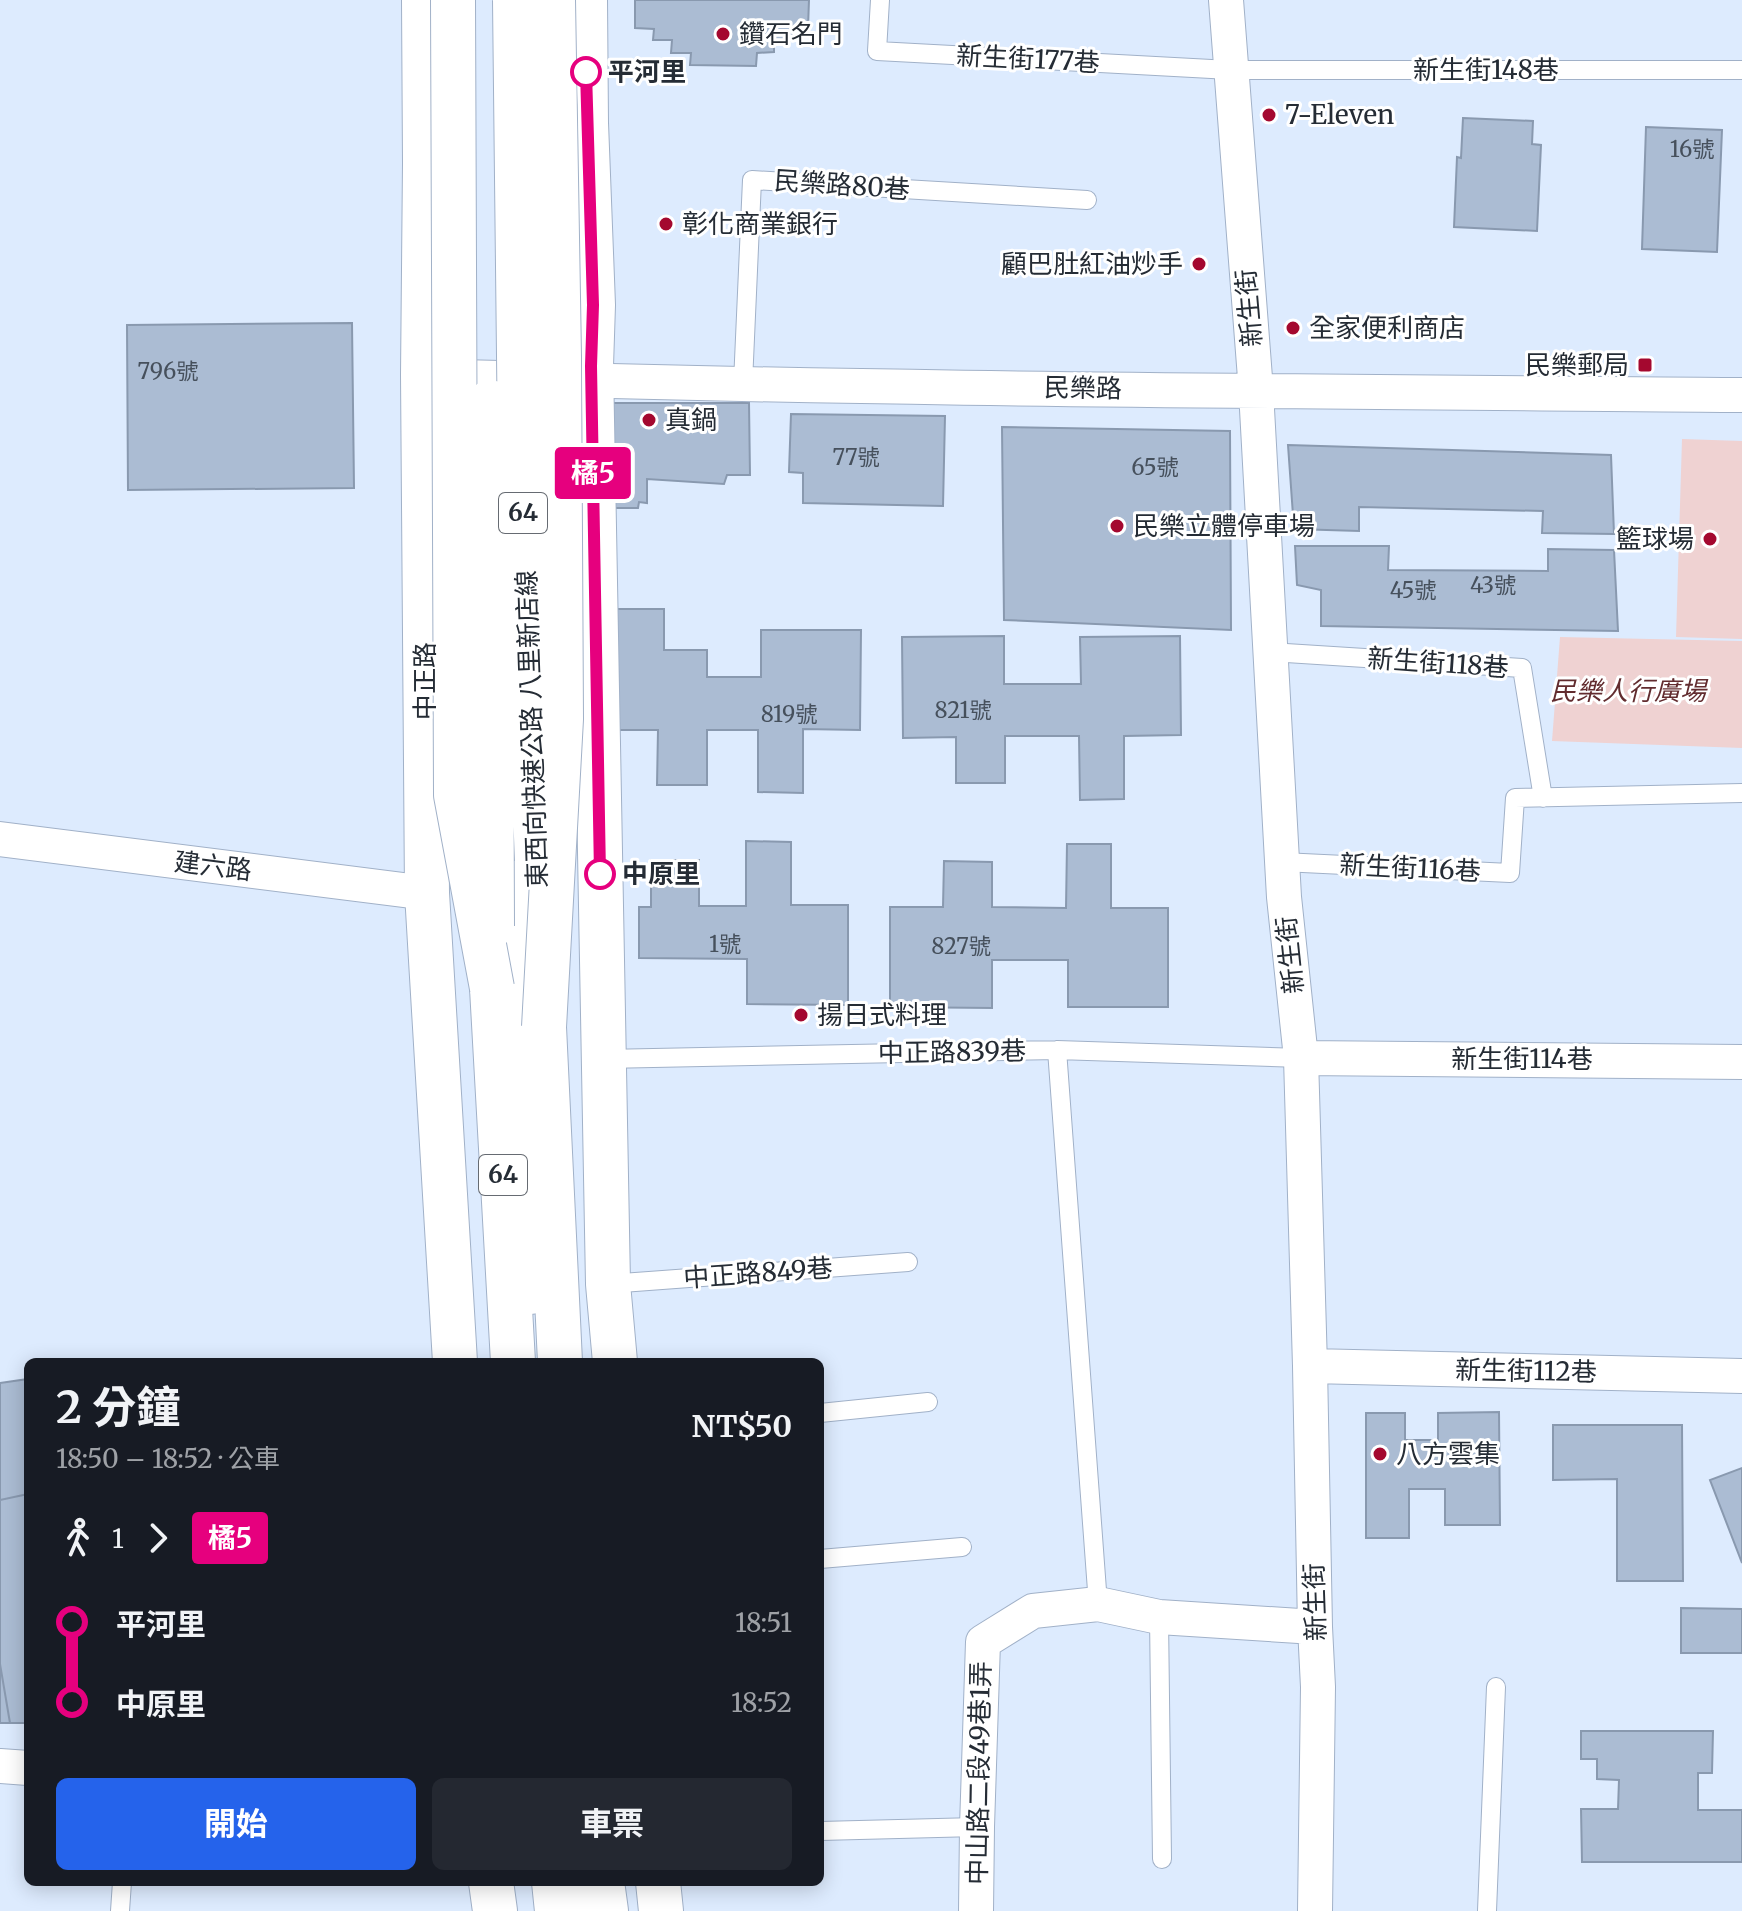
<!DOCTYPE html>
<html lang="zh-TW">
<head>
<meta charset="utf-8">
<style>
	body { margin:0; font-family:Merriweather,"Noto Sans TC",serif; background:#242831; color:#f1f3f6; height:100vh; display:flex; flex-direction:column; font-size:30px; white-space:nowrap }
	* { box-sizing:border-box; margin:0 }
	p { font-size:26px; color:#9ea1a6 }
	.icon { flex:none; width:44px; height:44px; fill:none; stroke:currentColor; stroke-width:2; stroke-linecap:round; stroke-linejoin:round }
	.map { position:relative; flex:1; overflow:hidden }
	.panel { position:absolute; left:24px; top:1358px; width:800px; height:528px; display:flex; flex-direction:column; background:#171b24; border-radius:12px; box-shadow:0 4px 20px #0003 }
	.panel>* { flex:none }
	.badge { padding:0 16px; border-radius:6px; font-size:28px; line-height:52px }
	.map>.badge { position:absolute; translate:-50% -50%; box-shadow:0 0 0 4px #fff }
	.legs { display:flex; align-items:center; gap:12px; height:88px; padding:0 32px; font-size:26px }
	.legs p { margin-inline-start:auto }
	.summary { display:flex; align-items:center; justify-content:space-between; height:136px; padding:0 32px }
	h1 { font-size:44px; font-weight:700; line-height:60px }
	.cta { display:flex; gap:16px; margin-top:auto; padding:16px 32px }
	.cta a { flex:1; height:92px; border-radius:12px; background:#2563eb; color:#fff; font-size:32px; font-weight:700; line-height:92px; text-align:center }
	.cta a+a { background:#242831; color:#f1f3f6 }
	ul { padding:0 32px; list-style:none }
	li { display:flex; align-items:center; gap:28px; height:80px; font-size:30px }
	li i { display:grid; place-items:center; width:12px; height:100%; margin:0 10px; background:currentColor }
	li i::after { content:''; width:20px; height:20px; margin:-10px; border:6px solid; border-radius:50%; background:#171b24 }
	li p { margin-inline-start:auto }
	li:first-child i { background:linear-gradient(#0000 50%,currentColor 0) }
	li:last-child i { background:linear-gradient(currentColor 50%,#0000 0) }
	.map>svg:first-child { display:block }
	.green { fill:#efd2d2 }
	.building { fill:#abbcd3; stroke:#8999af; stroke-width:2 }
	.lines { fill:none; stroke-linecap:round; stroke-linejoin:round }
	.service-casing { stroke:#a1b1c8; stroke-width:20 }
	.minor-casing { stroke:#a1b1c8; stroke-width:36 }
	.secondary-casing { stroke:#a1b1c8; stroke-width:46 }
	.trunk-casing { stroke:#a1b1c8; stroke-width:46 }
	.service { stroke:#fff; stroke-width:18 }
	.minor { stroke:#fff; stroke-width:34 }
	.secondary { stroke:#fff; stroke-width:44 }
	.trunk { stroke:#fff; stroke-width:44 }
	.trunk-bridge-casing { stroke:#a1b1c8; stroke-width:46; stroke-linecap:butt }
	.motorway-bridge-casing { stroke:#a1b1c8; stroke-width:46; stroke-linecap:butt }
	.trunk-bridge { stroke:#fff; stroke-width:44 }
	.motorway-bridge { stroke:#fff; stroke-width:44 }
	.line-1-casing { stroke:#fff; stroke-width:18 }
	.line-1 { stroke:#e6007e; stroke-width:12 }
	.poi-dot { fill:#a4082f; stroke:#fff; stroke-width:3 }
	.stop-1-dot { fill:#fff; stroke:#e6007e; stroke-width:4 }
	.labels { text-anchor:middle; stroke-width:6; stroke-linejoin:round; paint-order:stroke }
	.number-label { font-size:22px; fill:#46505c }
	.shield { fill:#fff; stroke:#666b72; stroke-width:2 }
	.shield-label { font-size:24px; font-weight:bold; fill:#252c35 }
	.poi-label { font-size:26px; fill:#252c35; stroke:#fff; text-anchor:start }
	.street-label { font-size:26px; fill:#252c35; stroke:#fff }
	.stop-label { font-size:26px; font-weight:bold; fill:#252c35; stroke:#fff; text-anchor:start }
	.park-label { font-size:26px; font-style:italic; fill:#622c2f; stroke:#fff }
</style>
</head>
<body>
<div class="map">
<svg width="1742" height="1911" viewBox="0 0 1742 1911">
	<rect width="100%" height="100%" fill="#ddebfe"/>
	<path class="green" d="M 1682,439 L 1742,441 L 1742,639 L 1676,637 Z
		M 1560,637 L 1742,641 L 1742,748 L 1552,741 Z"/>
	<path class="building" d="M 635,0 L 809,0 L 808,28 L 793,28 L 793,41 L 774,41 L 774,52 L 757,53 L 756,66 L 690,65 L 691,53 L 671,53 L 672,40 L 653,40 L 654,29 L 635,28 Z
		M 1463,118 L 1533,121 L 1532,144 L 1541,145 L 1537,231 L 1454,227 L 1457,157 L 1461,158 Z
		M 1646,127 L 1722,130 L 1717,252 L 1642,249 Z
		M 352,323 L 354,488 L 128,490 L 127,325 Z
		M 603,403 L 749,403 L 750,475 L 727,475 L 724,484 L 647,479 L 647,503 L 639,502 L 638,508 L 601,508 Z
		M 791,414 L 945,416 L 943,506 L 803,503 L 803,473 L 789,472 Z
		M 1002,427 L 1230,431 L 1231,630 L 1004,620 Z
		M 1288,445 L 1611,455 L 1614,534 L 1542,533 L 1543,511 L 1359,507 L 1359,531 L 1294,529 Z
		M 1295,546 L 1389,546 L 1388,570 L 1548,571 L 1548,549 L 1614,550 L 1618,631 L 1321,626 L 1321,590 L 1297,585 Z
		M 610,609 L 664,609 L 664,650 L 707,650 L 707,677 L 761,677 L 761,630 L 861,630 L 860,730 L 803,729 L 803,793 L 758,792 L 758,730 L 707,730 L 707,785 L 657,785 L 658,730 L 609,730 Z
		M 1004,636 L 1004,684 L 1081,684 L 1080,637 L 1180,636 L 1181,735 L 1124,736 L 1124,799 L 1080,800 L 1079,736 L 1005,736 L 1005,783 L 956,783 L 956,737 L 903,738 L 902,637 Z
		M 746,841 L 791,842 L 791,905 L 848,905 L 848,1005 L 747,1004 L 747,959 L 639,958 L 639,907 L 651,907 L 651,860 L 699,860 L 699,906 L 746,906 Z
		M 1067,844 L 1111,844 L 1111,908 L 1168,908 L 1168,1007 L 1068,1007 L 1068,960 L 992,960 L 992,1008 L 890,1007 L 890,907 L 943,907 L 944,861 L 992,862 L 992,907 L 1066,908 Z
		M 28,1379 L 28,1494 L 0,1500 L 0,1383 Z
		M 1499,1412 L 1500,1525 L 1445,1525 L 1445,1489 L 1409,1489 L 1409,1538 L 1366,1538 L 1366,1413 L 1405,1413 L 1405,1440 L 1438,1440 L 1438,1413 Z
		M 1553,1425 L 1682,1425 L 1683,1581 L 1617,1581 L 1617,1479 L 1553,1480 Z
		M 1742,1468 L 1742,1563 L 1710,1480 Z
		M 28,1494 L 28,1723 L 10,1723 L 0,1664 L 0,1500 Z
		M 1681,1608 L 1742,1609 L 1742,1653 L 1681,1653 Z
		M 0,1664 L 10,1723 L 0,1723 Z
		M 1581,1731 L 1713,1731 L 1712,1773 L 1698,1773 L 1698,1810 L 1742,1810 L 1742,1862 L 1582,1862 L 1581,1809 L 1618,1809 L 1619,1780 L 1597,1779 L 1597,1759 L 1581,1759 Z"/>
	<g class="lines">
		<g class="service-casing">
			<path id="service" d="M 880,0 L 877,51 L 1230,70 L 1742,70
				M 743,383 L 752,180 L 1087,200
				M 1270,652 L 1522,668 L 1543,798
				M 1282,862 L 1510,873 L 1515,798 L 1742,793
				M 1057,1050 L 1098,1604
				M 604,1059 L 1057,1050 L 1301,1058
				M 608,1284 L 908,1262
				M 820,1413 L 928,1402
				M 820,1559 L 962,1547
				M 1159,1617 L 1162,1859
				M 820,1831 L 977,1827
				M 120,1911 L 122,1882
				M 1487,1911 L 1496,1687"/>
		</g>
		<g class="minor-casing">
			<path id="minor" d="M 1226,0 L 1256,391 L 1284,897 L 1301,1058 L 1310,1366 L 1315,1627 L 1318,1687 L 1315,1911
				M 432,376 C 868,390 1305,391 1742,395
				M 0,839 L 427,893
				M 1301,1058 L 1742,1062
				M 1310,1366 L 1742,1376
				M 0,1766 L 28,1768
				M 976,1911 L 977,1827 L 983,1642 L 1033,1611 L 1098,1604 L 1159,1617 L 1315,1627"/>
		</g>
		<g class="secondary-casing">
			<path id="secondary" d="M 424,0 L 425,163 L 423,375 L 427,893 L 455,1362
				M 585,0 L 586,123 L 593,305 L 591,366 L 608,1284 L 615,1362
				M 513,785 L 517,958 L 530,1292
				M 491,1882 L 495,1911
				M 578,1882 L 581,1911
				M 658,1882 L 661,1911"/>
		</g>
		<g class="trunk-casing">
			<path id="trunk" d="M 492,988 L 513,1362
				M 544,1027 L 560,1362
				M 554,1882 L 557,1911
				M 602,1882 L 606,1911"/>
		</g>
		<use href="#service" class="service"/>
		<use href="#minor" class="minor"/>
		<use href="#secondary" class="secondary"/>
		<use href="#trunk" class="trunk"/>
		<g class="trunk-bridge-casing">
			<path id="trunk-bridge" d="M 515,0 L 520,444 L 537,860
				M 490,402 L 492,926"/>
		</g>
		<g class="motorway-bridge-casing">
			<path id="motorway-bridge" d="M 453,0 L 456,795 L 492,988
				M 544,1027 L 561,719 L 559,356 L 553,0"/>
		</g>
		<use href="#trunk-bridge" class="trunk-bridge"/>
		<use href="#motorway-bridge" class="motorway-bridge"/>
	</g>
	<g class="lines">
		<g class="line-1-casing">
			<path id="line-1" d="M 586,72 L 593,305 L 591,366 L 600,874"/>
		</g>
		<use href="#line-1" class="line-1"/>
	</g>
	<g class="poi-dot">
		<circle cx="723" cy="34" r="8"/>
		<circle cx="1269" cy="115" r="8"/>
		<circle cx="666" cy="224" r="8"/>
		<circle cx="1199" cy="264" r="8"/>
		<circle cx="1293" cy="328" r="8"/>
		<rect x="1637" y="357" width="16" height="16" rx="4"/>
		<circle cx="649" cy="420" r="8"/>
		<circle cx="1117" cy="526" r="8"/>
		<circle cx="1710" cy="539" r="8"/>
		<circle cx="801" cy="1015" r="8"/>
		<circle cx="1380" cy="1454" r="8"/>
	</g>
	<g class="stop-1-dot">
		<circle cx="586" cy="72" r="14"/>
		<circle cx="600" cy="874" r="14"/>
	</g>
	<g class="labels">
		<g class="number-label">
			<text x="1692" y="157">16號</text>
			<text x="168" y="379">796號</text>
			<text x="856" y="465">77號</text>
			<text x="1155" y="475">65號</text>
			<text x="1493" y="593">43號</text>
			<text x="1413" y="598">45號</text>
			<text x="963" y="718">821號</text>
			<text x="789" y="722">819號</text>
			<text x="725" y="952">1號</text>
			<text x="961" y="954">827號</text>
		</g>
		<g class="shield">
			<rect x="499" y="493" width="48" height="40" rx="6"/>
			<rect x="479" y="1155" width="48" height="40" rx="6"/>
		</g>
		<g class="shield-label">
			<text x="523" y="521">64</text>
			<text x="503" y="1183">64</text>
		</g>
		<g class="poi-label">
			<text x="739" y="43">鑽石名門</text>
			<text x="1285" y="124">7-Eleven</text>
			<text x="682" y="233">彰化商業銀行</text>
			<text x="1183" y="273" text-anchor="end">顧巴肚紅油炒手</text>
			<text x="1309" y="337">全家便利商店</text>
			<text x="1629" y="374" text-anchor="end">民樂郵局</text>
			<text x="665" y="429">真鍋</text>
			<text x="1133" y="535">民樂立體停車場</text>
			<text x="1694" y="548" text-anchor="end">籃球場</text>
			<text x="817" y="1024">揚日式料理</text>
			<text x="1396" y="1463">八方雲集</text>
		</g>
		<g class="street-label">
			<text transform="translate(1028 59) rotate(3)" y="9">新生街177巷</text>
			<text x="1486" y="79">新生街148巷</text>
			<text transform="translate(842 185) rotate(4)" y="9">民樂路80巷</text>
			<text transform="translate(1249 308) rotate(-95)" y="9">新生街</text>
			<text transform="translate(1083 388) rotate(1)" y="9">民樂路</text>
			<text transform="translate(1438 663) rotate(4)" y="9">新生街118巷</text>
			<text transform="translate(425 681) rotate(-90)" y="9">中正路</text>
			<text transform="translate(532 729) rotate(-92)" y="9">東西向快速公路 八里新店線</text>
			<text transform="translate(213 866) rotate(7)" y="9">建六路</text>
			<text transform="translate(1410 868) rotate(3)" y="9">新生街116巷</text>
			<text transform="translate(1290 955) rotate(-96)" y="9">新生街</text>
			<text transform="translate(952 1052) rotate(-1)" y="9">中正路839巷</text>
			<text x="1522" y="1068">新生街114巷</text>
			<text transform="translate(758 1273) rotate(-4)" y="9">中正路849巷</text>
			<text transform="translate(1526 1371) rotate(1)" y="9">新生街112巷</text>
			<text transform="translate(1315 1602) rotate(-92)" y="9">新生街</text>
			<text transform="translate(979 1773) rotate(-89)" y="9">中山路二段49巷1弄</text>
		</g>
		<g class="stop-label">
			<text x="608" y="81">平河里</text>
			<text x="622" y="883">中原里</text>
		</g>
		<g class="park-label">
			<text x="1628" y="700">民樂人行廣場</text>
		</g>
	</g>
</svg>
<b class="badge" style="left:593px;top:473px;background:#e6007e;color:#fff">橘5</b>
<section class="panel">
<div class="summary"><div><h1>2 分鐘</h1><p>18:50 – 18:52 · 公車</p></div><b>NT$50</b></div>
<div class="legs"><svg class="icon" aria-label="walk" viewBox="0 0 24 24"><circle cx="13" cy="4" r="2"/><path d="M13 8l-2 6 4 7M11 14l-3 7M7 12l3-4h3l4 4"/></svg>1<svg class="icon" aria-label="forward" viewBox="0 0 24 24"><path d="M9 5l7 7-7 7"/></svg><b class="badge" style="background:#e6007e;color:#fff">橘5</b></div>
<ul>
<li><i style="color:#e6007e"></i><b>平河里</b><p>18:51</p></li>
<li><i style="color:#e6007e"></i><b>中原里</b><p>18:52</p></li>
</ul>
<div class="cta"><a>開始</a><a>車票</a></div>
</section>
</div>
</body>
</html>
